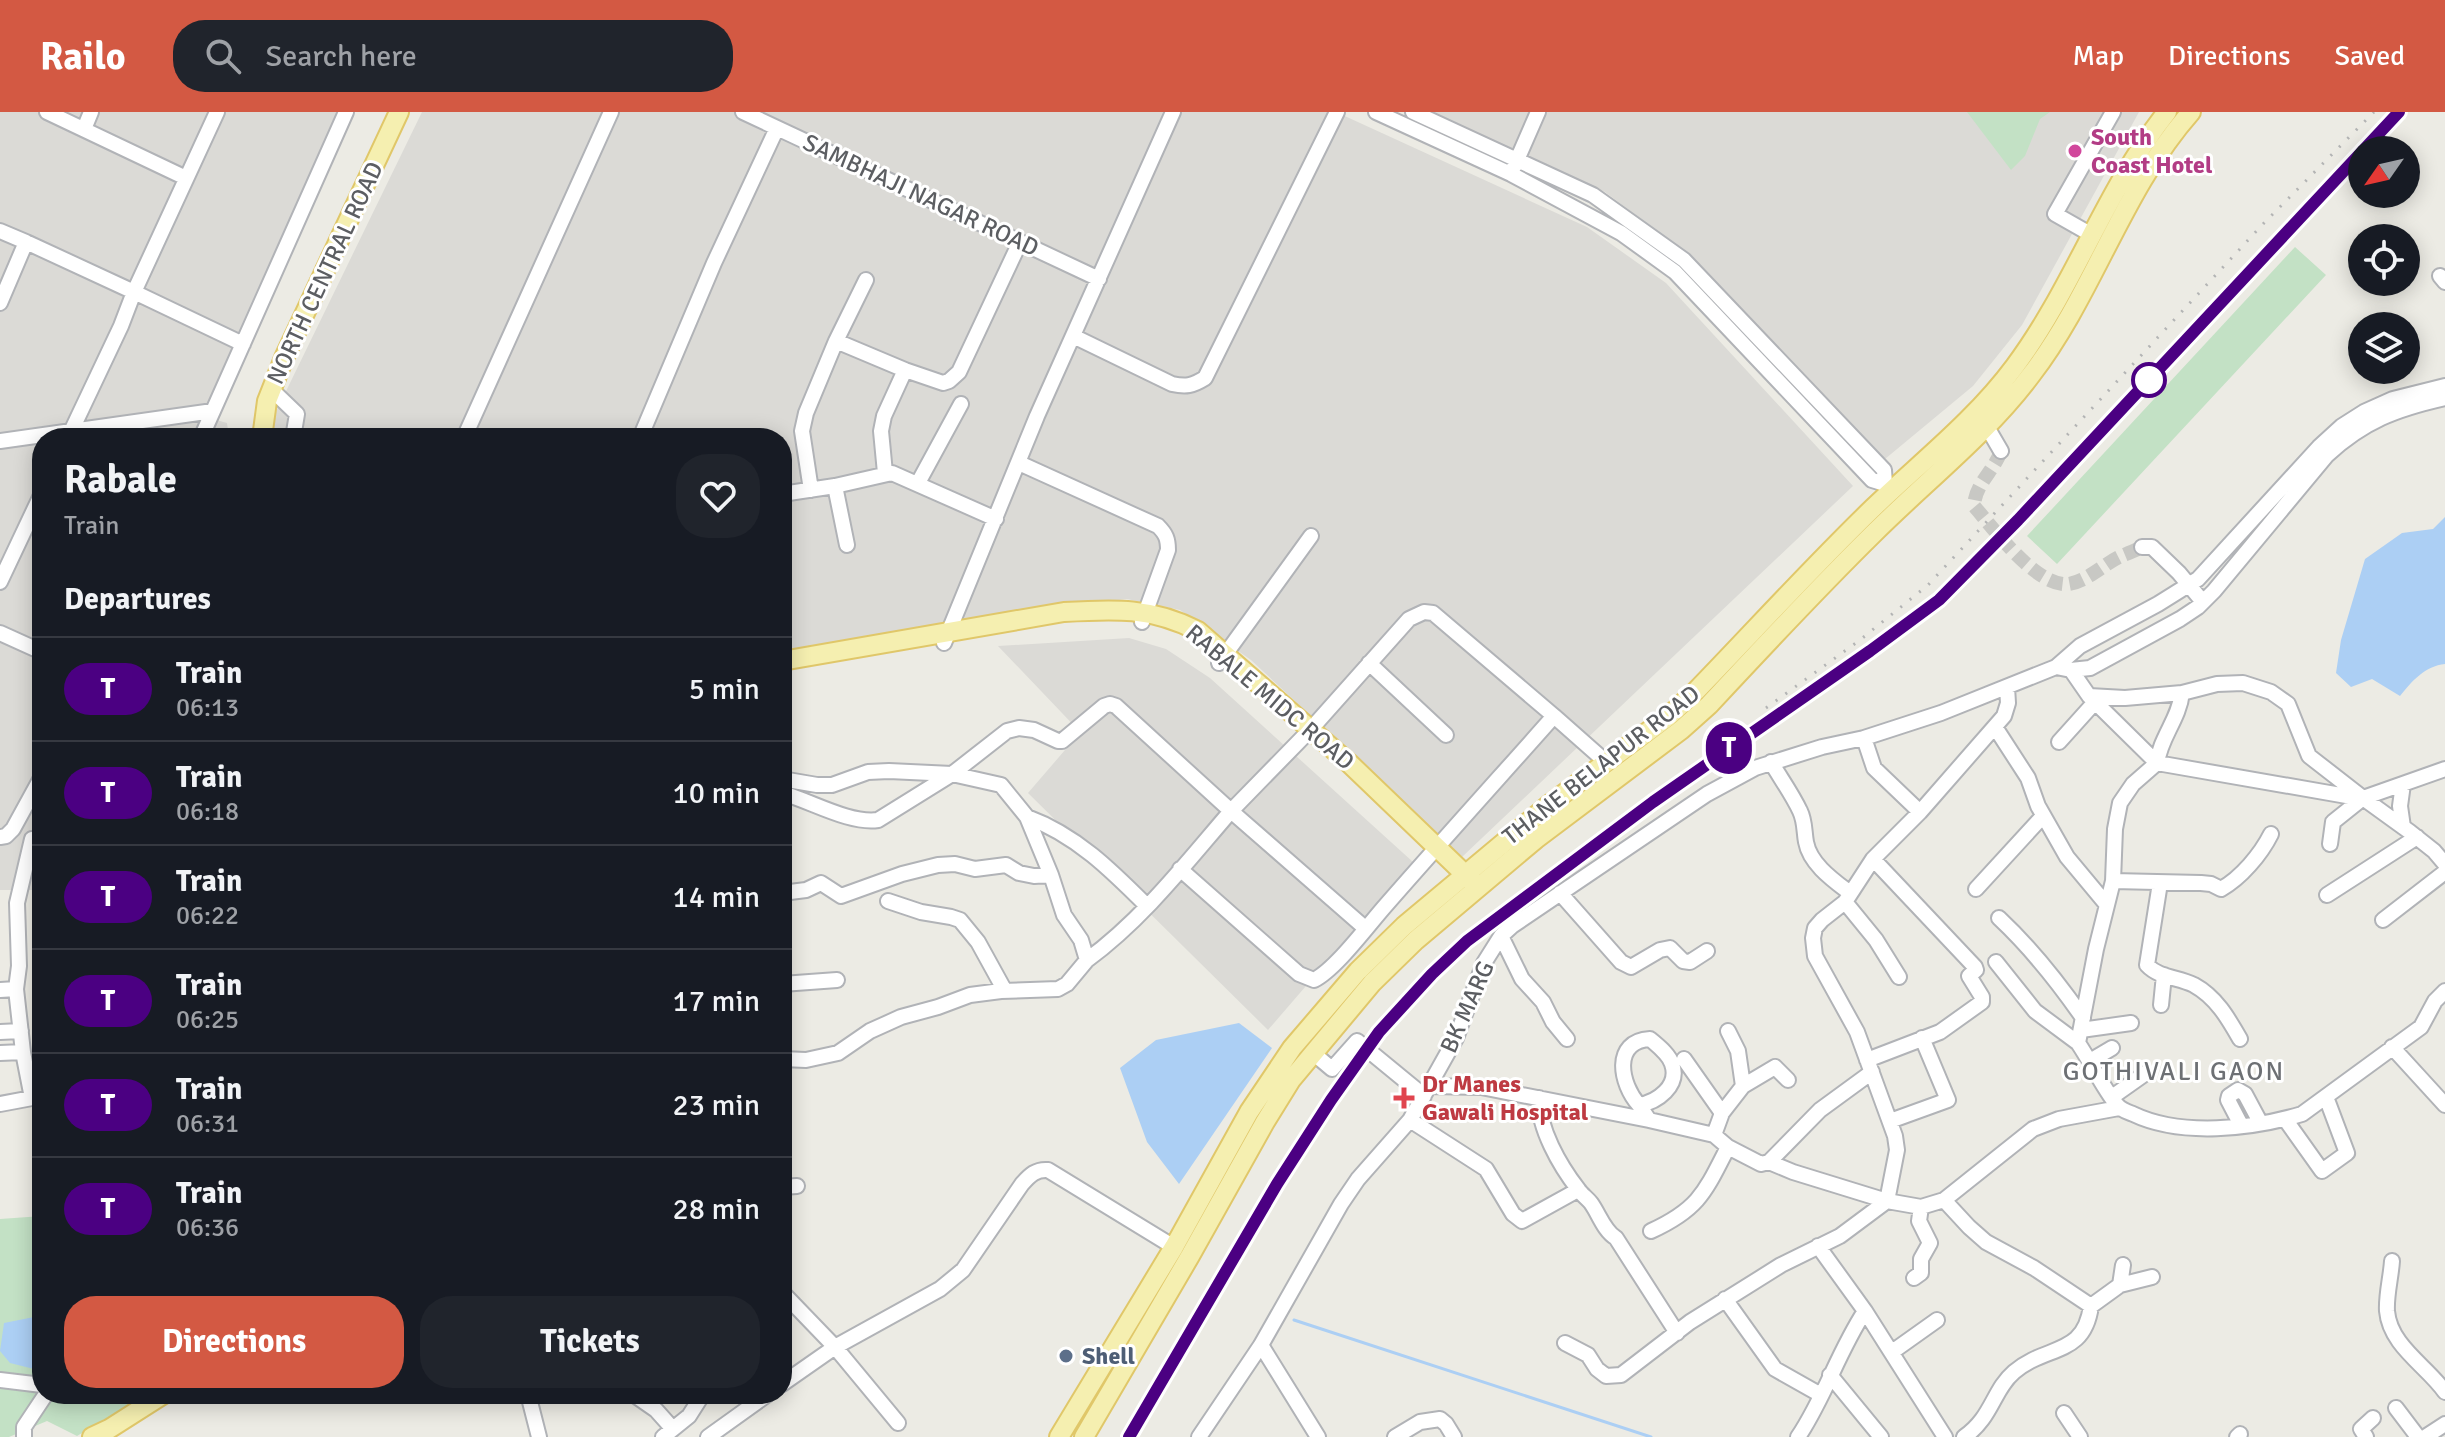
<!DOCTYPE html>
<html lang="en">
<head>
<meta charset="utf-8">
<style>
	body { margin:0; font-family:Signika,sans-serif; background:#20242c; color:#f1f3f6; height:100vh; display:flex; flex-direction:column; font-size:30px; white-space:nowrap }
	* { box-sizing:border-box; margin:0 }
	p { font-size:26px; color:#9ea1a6 }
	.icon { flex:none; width:44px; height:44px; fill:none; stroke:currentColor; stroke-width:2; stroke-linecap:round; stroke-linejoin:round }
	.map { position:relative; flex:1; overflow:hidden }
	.details { position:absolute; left:32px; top:316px; width:760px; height:976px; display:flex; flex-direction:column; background:#171b24; border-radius:32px; box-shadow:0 4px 20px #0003 }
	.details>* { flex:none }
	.badge { padding:0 16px; border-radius:26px; font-size:28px; line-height:52px }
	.needle { width:52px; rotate:236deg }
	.tools { position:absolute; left:2348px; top:24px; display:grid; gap:16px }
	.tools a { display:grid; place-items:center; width:72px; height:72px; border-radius:50%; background:#171b24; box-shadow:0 4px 20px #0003; font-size:40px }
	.map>.badge { position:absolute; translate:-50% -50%; box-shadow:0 0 0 4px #fff }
	h2 { padding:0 32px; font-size:30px; line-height:72px }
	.round { display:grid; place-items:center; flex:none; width:84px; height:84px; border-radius:32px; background:#20242c }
	.headline { display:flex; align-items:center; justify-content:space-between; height:136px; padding:0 32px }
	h1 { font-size:38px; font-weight:700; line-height:60px }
	.button { display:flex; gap:16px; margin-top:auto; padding:16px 32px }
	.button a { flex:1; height:92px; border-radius:32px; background:#d35943; color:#fff; font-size:32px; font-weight:700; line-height:92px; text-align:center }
	.button a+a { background:#20242c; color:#f1f3f6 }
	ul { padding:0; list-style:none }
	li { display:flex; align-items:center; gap:24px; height:104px; padding:0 32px; border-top:2px solid #363941 }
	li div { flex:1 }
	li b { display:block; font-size:30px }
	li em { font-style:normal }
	li .badge { min-width:88px; font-weight:700; text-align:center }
	header { display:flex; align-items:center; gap:48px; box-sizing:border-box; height:112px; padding:0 40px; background:#d35943; color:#fff }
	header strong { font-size:38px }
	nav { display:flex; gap:44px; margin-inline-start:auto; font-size:28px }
	.search { width:560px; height:72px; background:#20242c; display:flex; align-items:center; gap:20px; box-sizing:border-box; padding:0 28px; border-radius:32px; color:#9ea1a6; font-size:30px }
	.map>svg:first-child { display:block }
	.industrial { fill:#dbdad6 }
	.green { fill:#c3e1c5 }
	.water { fill:#accff4 }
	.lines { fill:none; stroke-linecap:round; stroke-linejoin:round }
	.stream { stroke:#accff4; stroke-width:3 }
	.minor-tunnel { stroke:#c8c8c4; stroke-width:14; stroke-dasharray:14 7; stroke-linecap:butt }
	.minor-casing { stroke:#b1b3b7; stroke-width:18 }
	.major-casing { stroke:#e0c769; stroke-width:22 }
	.minor { stroke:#fff; stroke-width:14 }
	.major { stroke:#f5efb0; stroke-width:18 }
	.rail { stroke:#b3b4b4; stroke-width:3; stroke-dasharray:2 10; stroke-linecap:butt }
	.line-casing { stroke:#fff; stroke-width:18 }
	.line { stroke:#4b0082; stroke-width:12 }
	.hotel-dot { fill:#d1479c; stroke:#fff; stroke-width:3 }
	.stop-dot { fill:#fff; stroke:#4b0082; stroke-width:4 }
	.health-dot { fill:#e0444e; stroke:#fff; stroke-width:3 }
	.service-dot { fill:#5c6f8a; stroke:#fff; stroke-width:3 }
	.labels { text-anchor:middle; stroke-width:6; stroke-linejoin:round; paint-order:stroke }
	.hotel-label { font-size:24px; font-weight:bold; fill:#b23c85; stroke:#fff; text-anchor:start }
	.street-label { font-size:24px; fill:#5c5e62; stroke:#fff }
	.health-label { font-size:24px; font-weight:bold; fill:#be3a42; stroke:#fff; text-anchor:start }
	.service-label { font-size:24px; font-weight:bold; fill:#4e5e75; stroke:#fff; text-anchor:start }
	.neighbourhood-label { font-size:26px; letter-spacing:2px; fill:#6d7074; stroke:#fff }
</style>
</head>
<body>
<header>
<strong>Railo</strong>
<div class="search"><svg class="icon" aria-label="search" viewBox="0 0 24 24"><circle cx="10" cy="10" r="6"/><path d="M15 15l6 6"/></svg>Search here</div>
<nav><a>Map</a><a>Directions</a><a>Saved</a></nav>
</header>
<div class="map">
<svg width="2445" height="1325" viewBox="0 0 2445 1325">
	<rect width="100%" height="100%" fill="#ecebe4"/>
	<path class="industrial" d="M 0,0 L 337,0 L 202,304 L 227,311 L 229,326 L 42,326 L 42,778 L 0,778 Z
		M 422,0 L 1336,0 L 1587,115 L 1666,171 L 1853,374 L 1462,745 L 1251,548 L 1180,498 L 1127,487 L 1062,495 L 782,544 L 782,326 L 272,326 L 271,310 Z
		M 1433,0 L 2139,0 L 2022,213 L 1973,274 L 1885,347 L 1692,145 L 1605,80 Z
		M 1129,526 L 1166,537 L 1210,566 L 1413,750 L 1268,918 L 1028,681 L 1065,638 L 1082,622 L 998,534 Z"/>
	<path class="green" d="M 1967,0 L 2050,0 L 2040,7 L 2025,44 L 2011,58 Z
		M 2295,135 L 2326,163 L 2057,452 L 2027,424 Z
		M 42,1104 L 42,1282 L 147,1282 L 77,1324 L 47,1309 L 9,1325 L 0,1325 L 0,1107 Z"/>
	<path class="water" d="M 2445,405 L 2445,552 C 2425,554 2412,569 2400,584 L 2372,567 L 2351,575 L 2336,561 L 2341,528 L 2365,447 L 2402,421 L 2433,417 Z
		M 1239,911 L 1272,936 L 1179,1072 L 1147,1030 L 1120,956 L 1156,928 Z
		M 34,1205 L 42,1207 L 42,1259 L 10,1251 L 0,1239 L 4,1211 Z"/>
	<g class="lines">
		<path class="stream" d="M 1294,1208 L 1651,1325"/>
		<path class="minor-tunnel" d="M 2001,339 C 1994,359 1975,372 1974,394 C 1993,416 2037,476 2069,472 C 2087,469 2103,453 2119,445 C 2126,442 2134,439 2142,435"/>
		<g class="minor-casing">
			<path id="minor" d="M 47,0 L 186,66
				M 743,0 L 1099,167
				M 1376,0 L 1511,62 L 1621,121 L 1675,160 L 1872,368 L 1885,372 L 1892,378
				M 1413,0 L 1593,83 L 1684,148 L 1884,358 L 1885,372
				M 84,17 L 91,0
				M 1514,55 L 1538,0
				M 0,119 L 26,130
				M 2092,123 L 2055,102 L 2113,0
				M 2440,164 L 2445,170
				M 0,191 L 26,130 L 134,180 L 217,0
				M 1073,224 L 1172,272 C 1186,275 1192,274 1205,266 L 1337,0
				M 836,229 L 905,258
				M 272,278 L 297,302 L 293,326
				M 1987,315 L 2001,339
				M 68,326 L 121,214 L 134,180 L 243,232
				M 201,326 L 346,0
				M 464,326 L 611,0
				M 640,326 L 714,151 L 777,16
				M 0,329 L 213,299
				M 1019,351 L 1158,414 C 1166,422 1168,427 1168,438 L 1142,510
				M 885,361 L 881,319 L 884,304 L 905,258 L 943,271 L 949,269 L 959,260 L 1020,130
				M 918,371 L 961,292
				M 835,374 L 847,433
				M 811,378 L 802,319 L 806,301 L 836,229 L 866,168
				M 782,382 L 835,374 L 892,361 L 996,407
				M 2142,435 L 2152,435 L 2179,461 L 2203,490
				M 0,470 L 42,381
				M 0,521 L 42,540
				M 944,531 L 1037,304 L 1173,0
				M 1219,551 L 1311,424
				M 1369,551 L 1446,623
				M 2056,555 L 2071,558 L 2090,556 L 2180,507 L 2198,495 L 2214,479 L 2327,343 C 2364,309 2396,297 2445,286
				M 2071,558 L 2089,584 L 2157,651 L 2358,686
				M 2182,581 C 2179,607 2160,626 2157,651 L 2133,672 L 2120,691 L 2115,717 L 2113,769 L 2096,837 L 2078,931 C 2091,950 2103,976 2117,993 C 2121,998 2128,1000 2133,1002 C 2181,1025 2252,1017 2302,1002 L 2421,915 L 2435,889 L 2445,879
				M 2089,584 L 2125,586 L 2182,581 L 2217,572 L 2243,571 L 2271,580 L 2288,592 L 2309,644 L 2363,686 L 2410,720 L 2434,739 L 2445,752
				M 1554,604 L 1606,650
				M 1995,615 L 2028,666 L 2038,694 L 2067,745 L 2107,793
				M 1864,626 L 1874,656 L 1920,700
				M 2059,630 L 2095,590
				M 1771,650 C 1781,667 1792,682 1800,699 C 1805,709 1804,719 1806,730 C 1810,752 1833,768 1850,781
				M 782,667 L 817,673 L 832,673 L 868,660 L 889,659 L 952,662 L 1001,673 L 1027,705 L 1051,763
				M 2403,672 L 2400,694 L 2403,715
				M 782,681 C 811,689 849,712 878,708 L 952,662 L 1007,619 L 1019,616 L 1034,618 L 1058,629 L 1062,629 L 1104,594 L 1110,592 L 1116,594 L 1231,699 C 1186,751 1143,807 1087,848
				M 1027,705 C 1076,723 1111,758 1147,794
				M 0,725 L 6,724 L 13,717 L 42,664
				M 2330,732 L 2333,710 L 2363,686 L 2445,657
				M 1180,757 L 1299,862 L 1314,868 C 1336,857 1369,812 1386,793 C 1442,729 1498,667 1554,604 L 1433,501 L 1424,500 L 1409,507 L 1311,617 L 1231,699 L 1365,816
				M 2113,769 L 2201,771 L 2211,772 L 2221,777 C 2241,766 2261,742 2271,722
				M 2160,771 L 2147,853 C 2159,866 2178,865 2194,873 C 2216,885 2228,906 2240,927
				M 1976,777 L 2043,704
				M 782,781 L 806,778 L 821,771 L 841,784 L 902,762 L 938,753 L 955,752 L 975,757 L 1006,753 L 1019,761 L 1034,764 L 1051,763 L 1064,803 L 1081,828 L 1087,848 L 1067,872 L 1058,877 L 1001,879 L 970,883 L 938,895 L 901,905 L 870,919 L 838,941 L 806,948 L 782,947
				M 1560,781 L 1621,850 L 1631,855 L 1660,838 L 1670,836 L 1683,849 L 1690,850 L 1707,839
				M 2327,783 L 2417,725
				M 888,789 L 921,800 L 951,805 L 960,808 L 978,830 L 1005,879
				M 1845,790 L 1876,828 L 1899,865
				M 1999,806 C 2031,836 2058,870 2083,906
				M 2383,808 L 2445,760
				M 1501,824 L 1522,867 L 1543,890 L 1553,910 L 1567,927
				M 1996,850 L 2035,899 L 2078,931
				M 782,872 L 837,868
				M 0,878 L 16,877
				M 2161,893 L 2164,863
				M 2081,918 L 2131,911
				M 0,920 L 21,919
				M 2392,935 L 2445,993
				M 0,941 L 23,940
				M 1313,941 L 1332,957 L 1357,929 L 1424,984
				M 1684,947 L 1722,1001
				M 1867,948 L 1940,920 L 1982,890 L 1982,885 L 1969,864 L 1976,858 L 1975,855 L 1873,747
				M 2090,949 L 2112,936
				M 1430,974 L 1481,975 L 1649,1008 L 1714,1023 L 1728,1035 L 1761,1052 L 1769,1050 L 1820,998 L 1872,960
				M 1743,974 L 1775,955 L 1788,968
				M 2112,985 L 2146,961
				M 1539,986 C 1538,1016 1560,1054 1578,1077 C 1581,1082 1587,1086 1591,1091 C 1599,1102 1604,1119 1616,1126 L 1677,1221
				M 0,992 L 32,986 L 23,940 L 16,877 L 19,854 L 17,791 L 32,727
				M 1639,993 C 1620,972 1612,929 1650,927 C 1658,934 1669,942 1672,952 C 1680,974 1657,990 1639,993 L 1649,1008
				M 2285,1007 L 2322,1059 L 2347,1041 L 2326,985
				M 1410,1008 L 1486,1057 L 1513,1102 L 1522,1109 L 1578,1078
				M 1890,1009 L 1948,988 L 1922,926
				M 2241,1013 L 2228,988 L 2229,984 L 2238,978 L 2245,982 L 2260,1010
				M 1714,1023 L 1722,1001 L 1743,974 L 1738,939 L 1728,919
				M 1769,1050 L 1793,1060 L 1887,1089 L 1921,1095 L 1944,1088 L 2033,1017 L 2059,1007 L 2119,996
				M 782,1075 L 797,1074
				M 1944,1088 L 1969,1115 L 1986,1130 L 2034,1156 L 2091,1194
				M 1651,1119 C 1699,1097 1705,1080 1728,1035
				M 1818,1134 L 1865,1199 L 1945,1325
				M 2392,1149 C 2391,1165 2386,1183 2387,1199 C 2390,1234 2427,1254 2445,1280
				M 1914,1166 L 1921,1161 L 1921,1147 L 1930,1131 L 1919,1109 L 1921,1095
				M 2120,1173 L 2123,1153
				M 782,1180 L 835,1235 L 898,1311
				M 1725,1187 L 1775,1257 L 1821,1283
				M 1565,1231 L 1588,1243 L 1597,1257 L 1606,1264 L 1621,1263 L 1690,1210 L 1781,1153 L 1840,1124 L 1887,1089 L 1897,1038 L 1895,1024 L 1857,920 L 1815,844 L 1813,826 L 1815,816 L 1822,808 L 1845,790 L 1873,747 L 1920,700 L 2004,604 L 2008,591 L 2007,575
				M 1261,1233 L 1318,1325
				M 1892,1240 L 1937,1208
				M 1830,1263 L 1881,1325
				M 0,1268 L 42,1273
				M 782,1272 L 835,1235 L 940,1177 L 963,1158 L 1022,1072 C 1030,1063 1036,1057 1048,1058 L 1174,1135
				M 528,1282 L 539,1325
				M 633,1282 L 656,1298 L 673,1317
				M 2396,1296 L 2418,1325
				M 2064,1301 L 2080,1325
				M 24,1325 L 24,1315 L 46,1282
				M 663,1325 L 689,1304 L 703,1282
				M 708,1325 L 768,1282
				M 1199,1325 L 1261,1233 L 1341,1092 L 1358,1067 L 1410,1008 L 1456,926 L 1484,851 L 1501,824 L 1512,814 L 1707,682 L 1755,656 L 1822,635 L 1864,626 L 1941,601 L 2056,555 L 2080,534 L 2158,492 L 2198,467 L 2319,335 L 2342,314 L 2364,300 L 2393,287 L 2445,274
				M 1395,1325 L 1420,1310 L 1440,1307 L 1446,1312 L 1454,1325
				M 1798,1325 C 1825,1285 1838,1240 1865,1199
				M 1964,1325 C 1992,1306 1993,1278 2014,1260 C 2047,1232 2084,1245 2091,1194 L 2120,1173 L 2152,1165
				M 2237,1325 L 2240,1322
				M 2366,1325 L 2361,1317 L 2373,1306
				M 2425,1325 L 2445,1312"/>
		</g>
		<g class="major-casing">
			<path id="major" d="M 262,326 L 267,289 L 284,246 L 399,0
				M 782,549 L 1064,500 C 1114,497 1152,495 1198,519 L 1349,651 L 1473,770
				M 92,1325 L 109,1317 L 164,1282
				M 1059,1325 L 1174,1135 L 1249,1000 L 1292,936 L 1358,859 L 1404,814 L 1550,692 L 1669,604 L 1696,579 C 1755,518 1812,455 1873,396 C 1921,350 1975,308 2015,254 C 2074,175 2105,78 2167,0
				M 1084,1325 L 1190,1144 L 1265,1010 L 1291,968 L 1372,871 L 1416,828 L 1536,727 L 1681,618 L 1709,593 C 1763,535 1817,477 1873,422 C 1926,369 1986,323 2031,263 C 2094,181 2122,78 2191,0"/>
		</g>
		<use href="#minor" class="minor"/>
		<use href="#major" class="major"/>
		<path class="rail" d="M 1766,596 L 1860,528 L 1928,473 L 2264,111 L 2374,0
			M 1129,1325 L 1277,1072 L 1331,988 L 1379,920 L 1432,862 L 1467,829 L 1653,690 L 1870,539 L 1939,488 L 2018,408 L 2399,0"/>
	</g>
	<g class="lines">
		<g class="line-casing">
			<path id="line" d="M 1129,1325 L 1277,1072 L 1331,988 L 1379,920 L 1432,862 L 1467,829 L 1653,690 L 1870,539 L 1939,488 L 2018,408 L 2399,0"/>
		</g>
		<use href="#line" class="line"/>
	</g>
	<circle class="hotel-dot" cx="2075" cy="39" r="8"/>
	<circle class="stop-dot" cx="2149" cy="268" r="16"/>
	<path class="health-dot" d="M1400 974h8v8h8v8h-8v8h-8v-8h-8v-8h8z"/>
	<circle class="service-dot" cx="1066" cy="1244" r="8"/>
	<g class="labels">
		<g class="hotel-label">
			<text x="2091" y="33">South<tspan x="2091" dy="28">Coast Hotel</tspan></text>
		</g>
		<g class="street-label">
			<text transform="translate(921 83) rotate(25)" y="8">SAMBHAJI NAGAR ROAD</text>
			<text transform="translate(325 161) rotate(-65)" y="8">NORTH CENTRAL ROAD</text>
			<text transform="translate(1270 585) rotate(40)" y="8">RABALE MIDC ROAD</text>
			<text transform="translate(1601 653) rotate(-38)" y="8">THANE BELAPUR ROAD</text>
			<text transform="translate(1467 895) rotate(-66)" y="8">BK MARG</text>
		</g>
		<g class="health-label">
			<text x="1422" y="980">Dr Manes<tspan x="1422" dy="28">Gawali Hospital</tspan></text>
		</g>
		<g class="service-label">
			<text x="1082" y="1252">Shell</text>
		</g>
		<g class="neighbourhood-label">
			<text x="2174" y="968">GOTHIVALI GAON</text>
		</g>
	</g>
</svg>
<div class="tools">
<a><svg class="needle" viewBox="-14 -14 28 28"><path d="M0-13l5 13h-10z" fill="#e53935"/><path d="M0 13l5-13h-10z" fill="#9ea1a6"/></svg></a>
<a><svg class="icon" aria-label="locate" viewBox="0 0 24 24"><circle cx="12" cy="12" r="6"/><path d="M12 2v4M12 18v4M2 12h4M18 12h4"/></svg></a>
<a><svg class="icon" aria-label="layers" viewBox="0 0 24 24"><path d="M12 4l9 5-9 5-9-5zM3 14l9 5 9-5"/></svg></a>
</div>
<b class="badge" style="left:1729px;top:636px;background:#4b0082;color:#fff">T</b>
<section class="details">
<div class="headline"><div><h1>Rabale</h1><p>Train</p></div><a class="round"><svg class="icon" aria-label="heart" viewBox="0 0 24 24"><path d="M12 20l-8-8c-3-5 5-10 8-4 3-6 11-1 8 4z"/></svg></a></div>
<h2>Departures</h2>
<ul>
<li><span class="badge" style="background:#4b0082;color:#fff">T</span><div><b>Train</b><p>06:13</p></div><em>5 min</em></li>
<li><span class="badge" style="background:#4b0082;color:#fff">T</span><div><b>Train</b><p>06:18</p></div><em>10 min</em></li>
<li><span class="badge" style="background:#4b0082;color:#fff">T</span><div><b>Train</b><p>06:22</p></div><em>14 min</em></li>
<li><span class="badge" style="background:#4b0082;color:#fff">T</span><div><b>Train</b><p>06:25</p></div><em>17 min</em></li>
<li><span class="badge" style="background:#4b0082;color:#fff">T</span><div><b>Train</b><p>06:31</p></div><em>23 min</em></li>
<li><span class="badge" style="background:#4b0082;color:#fff">T</span><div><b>Train</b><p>06:36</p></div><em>28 min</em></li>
</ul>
<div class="button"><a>Directions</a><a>Tickets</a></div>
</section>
</div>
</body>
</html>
